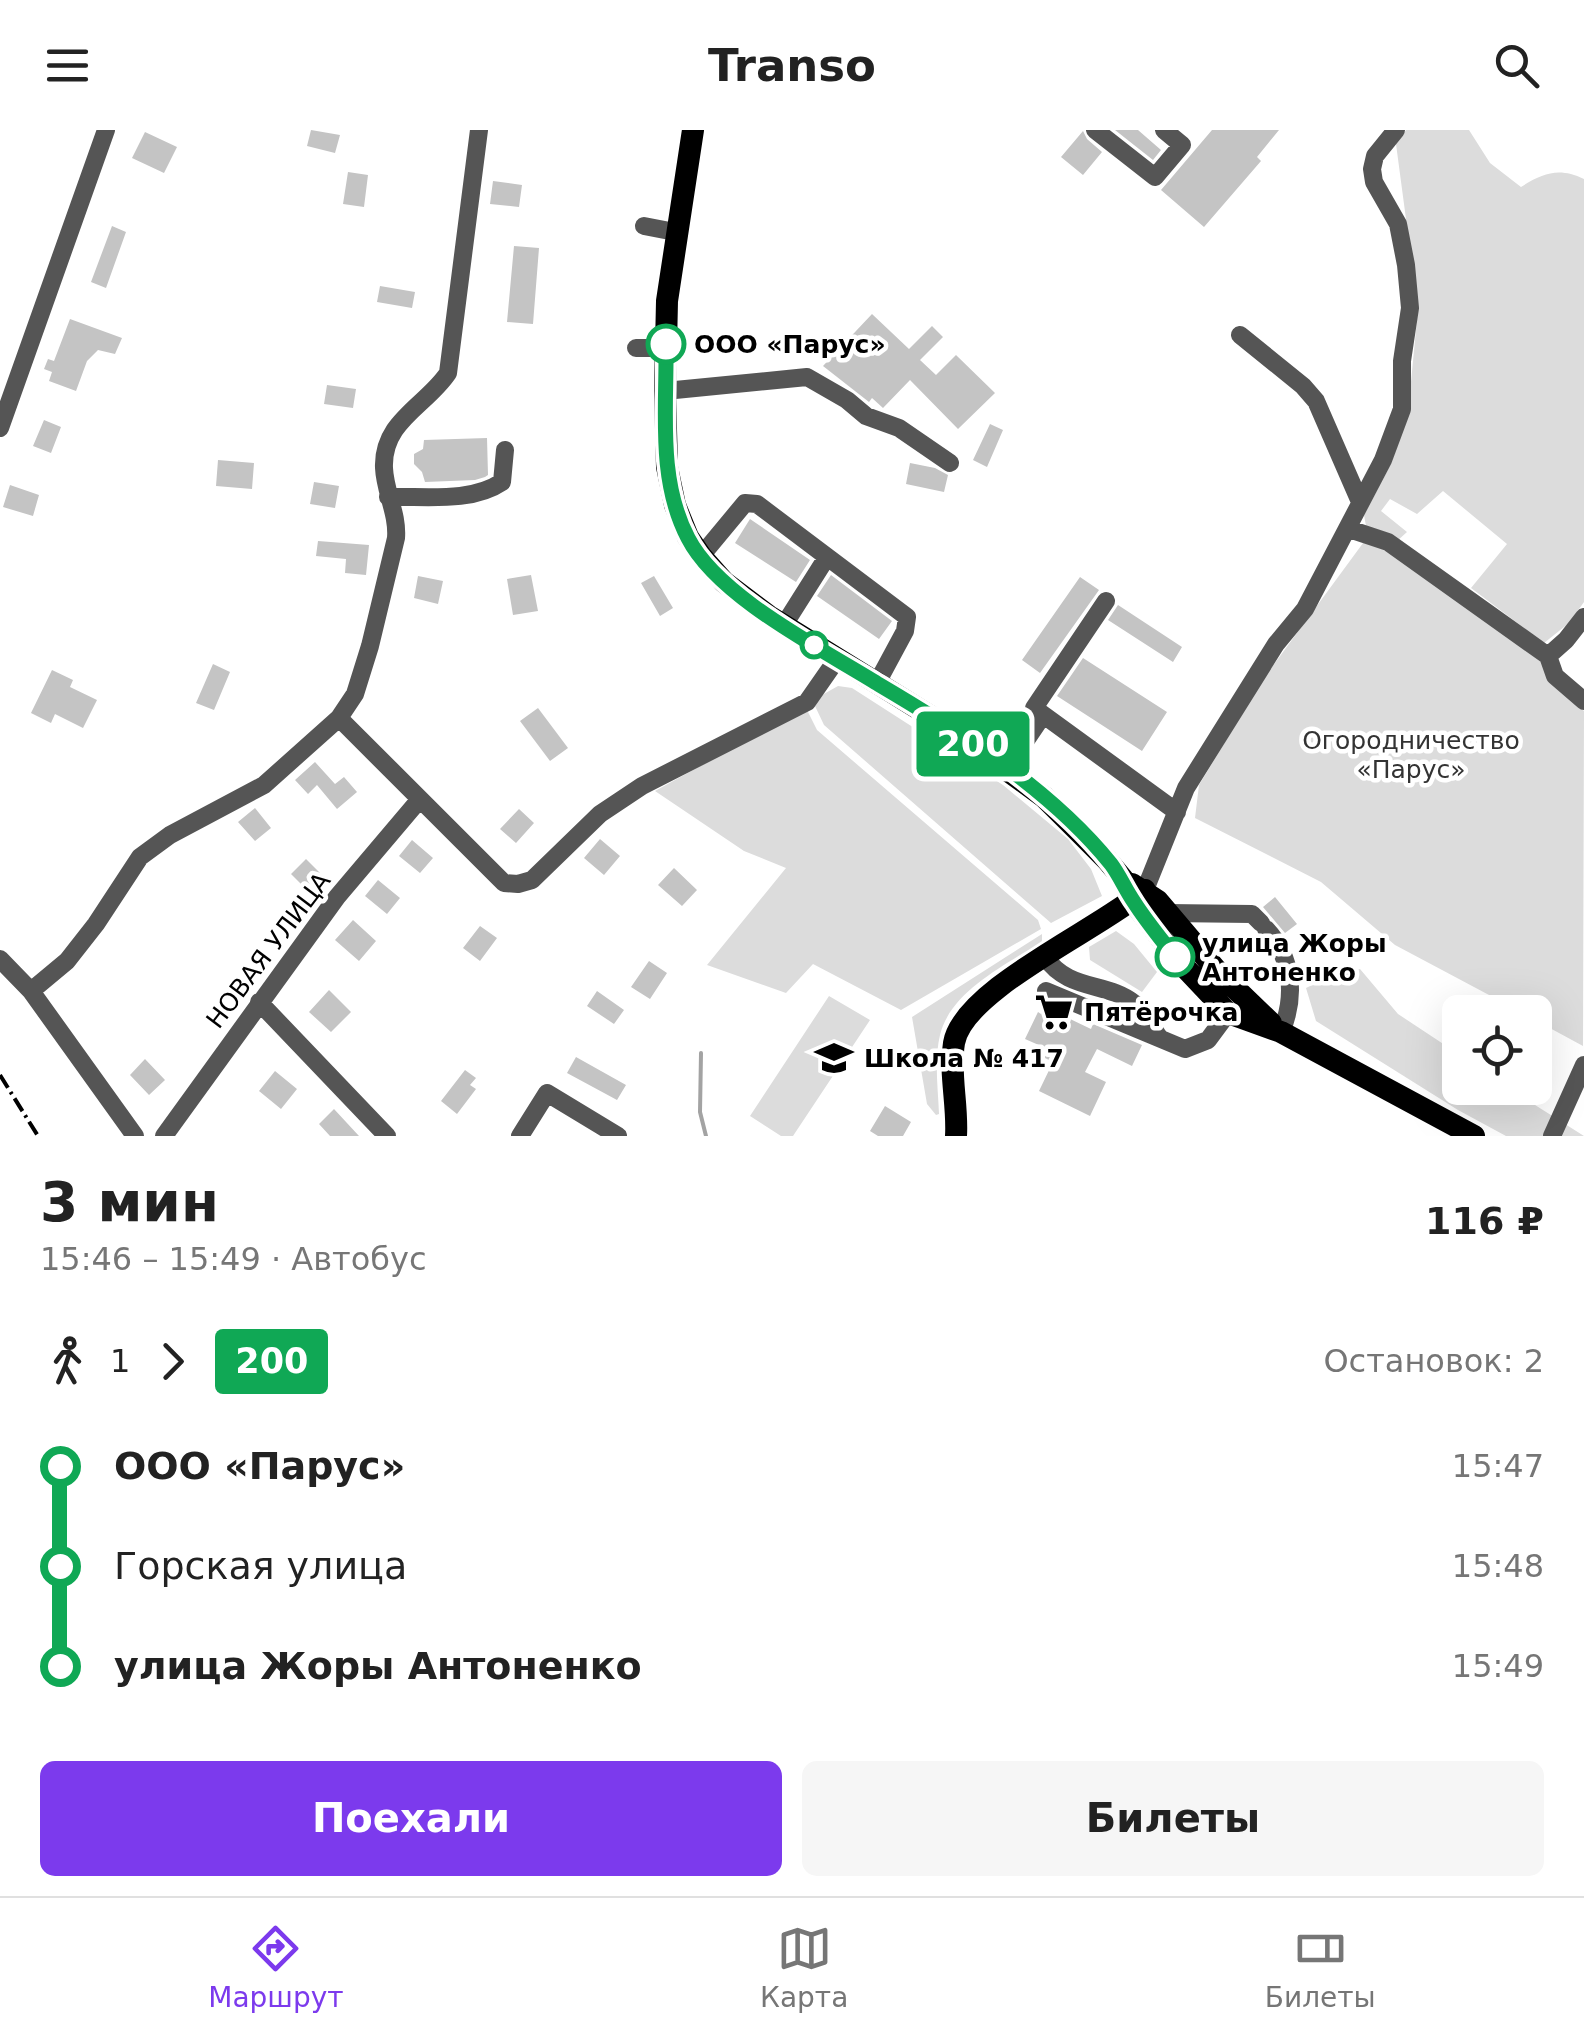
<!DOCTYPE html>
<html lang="ru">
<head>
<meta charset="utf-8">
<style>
	body { margin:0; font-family:"DejaVu Sans",sans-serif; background:#f6f6f6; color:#222; height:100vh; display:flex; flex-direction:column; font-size:38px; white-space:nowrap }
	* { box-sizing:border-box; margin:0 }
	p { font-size:32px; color:#767676 }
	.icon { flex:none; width:55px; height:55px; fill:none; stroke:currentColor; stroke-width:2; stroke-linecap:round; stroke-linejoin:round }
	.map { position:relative; height:1006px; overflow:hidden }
	.panel { display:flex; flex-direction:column; background:#fff; flex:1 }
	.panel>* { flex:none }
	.badge { padding:0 20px; border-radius:8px; font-size:35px; line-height:65px }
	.tools { position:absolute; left:1442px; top:865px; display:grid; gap:20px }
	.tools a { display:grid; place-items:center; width:110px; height:110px; border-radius:15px; background:#fff; box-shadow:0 10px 40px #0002; font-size:50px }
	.map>.badge { position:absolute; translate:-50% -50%; box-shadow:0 0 0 5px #fff }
	.legs { display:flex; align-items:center; gap:15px; height:110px; padding:0 40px; font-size:32px }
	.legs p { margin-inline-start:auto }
	.summary { display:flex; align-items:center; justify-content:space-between; height:170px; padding:0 40px }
	h1 { font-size:55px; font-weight:600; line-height:75px }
	.action { display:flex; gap:20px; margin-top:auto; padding:20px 40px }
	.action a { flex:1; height:115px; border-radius:15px; background:#7c3aed; color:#fff; font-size:40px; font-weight:600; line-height:115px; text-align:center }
	.action a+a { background:#f6f6f6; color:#222 }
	ul { padding:0 40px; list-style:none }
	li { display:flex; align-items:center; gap:35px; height:100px; font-size:38px }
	li i { display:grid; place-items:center; width:15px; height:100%; margin:0 12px; background:currentColor }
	li i::after { content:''; width:25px; height:25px; margin:-12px; border:8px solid; border-radius:50%; background:#fff }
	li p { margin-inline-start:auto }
	li:first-child i { background:linear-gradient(#0000 50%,currentColor 0) }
	li:last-child i { background:linear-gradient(currentColor 50%,#0000 0) }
	header { display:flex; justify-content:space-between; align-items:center; height:130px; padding:0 40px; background:#fff; font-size:45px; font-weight:600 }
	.tab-bar { display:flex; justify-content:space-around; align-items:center; height:140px; border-top:2px solid #e0e0e0; background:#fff; font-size:28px; color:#767676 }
	.tab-bar a { display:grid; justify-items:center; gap:5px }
	.tab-bar .on { color:#7c3aed }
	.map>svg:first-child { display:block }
	.green { fill:#dcdcdc }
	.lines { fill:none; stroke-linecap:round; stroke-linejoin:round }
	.stream { stroke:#a3a3a3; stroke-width:4 }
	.building { fill:#c4c4c4 }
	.minor { stroke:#555; stroke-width:18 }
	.major { stroke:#000; stroke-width:22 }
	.rail { stroke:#000; stroke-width:4; stroke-dasharray:15 5 2.5 5; stroke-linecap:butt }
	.line-1-casing { stroke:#fff; stroke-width:22 }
	.line-1 { stroke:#10a855; stroke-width:15 }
	.stop-1-dot { fill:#fff; stroke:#10a855; stroke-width:5 }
	.labels { text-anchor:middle; stroke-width:9; stroke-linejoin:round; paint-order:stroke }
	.stop-label { font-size:25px; font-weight:bold; fill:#000; stroke:#fff; text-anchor:start }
	.park-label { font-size:25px; fill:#333; stroke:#fff }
	.street-label { font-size:25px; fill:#000; stroke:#fff }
	.poi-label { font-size:25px; font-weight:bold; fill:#000; stroke:#fff; text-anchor:start }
</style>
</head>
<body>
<header><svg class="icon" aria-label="menu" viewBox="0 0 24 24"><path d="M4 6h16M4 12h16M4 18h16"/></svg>Transo<svg class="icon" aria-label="search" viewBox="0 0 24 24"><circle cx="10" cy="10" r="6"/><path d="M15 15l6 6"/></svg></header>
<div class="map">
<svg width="1584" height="1006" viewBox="0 0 1584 1006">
	<rect width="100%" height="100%" fill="#fff"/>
	<path class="green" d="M 1406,0 L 1469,0 L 1490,33 L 1521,57 C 1543,43 1559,37 1584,49 L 1584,472 L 1569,493 L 1544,513 L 1471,458 L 1507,414 L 1443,361 L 1417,384 L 1390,369 L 1381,381 L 1407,402 L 1396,412 L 1366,396 L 1364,385 L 1391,334 L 1408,283 L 1418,179 L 1396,14 Z
		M 1366,409 L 1385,415 L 1542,528 L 1552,552 L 1584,581 L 1583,916 L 1535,890 L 1535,882 L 1521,882 L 1395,815 L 1321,752 L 1195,688 L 1199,655 L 1264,548 Z
		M 838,556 L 852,558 L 1003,655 L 1068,709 L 1091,739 L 1102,766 L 1051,793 L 824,595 L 815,576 L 822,565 Z
		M 806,578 L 817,600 L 1038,790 L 1041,799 L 901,880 L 813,834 L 786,863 L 707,835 L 786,738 L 744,721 L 655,661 Z
		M 1116,801 L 1134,814 L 1157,842 L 1142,862 L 1090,830 L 1089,817 Z
		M 1042,804 L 1042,811 C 1007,835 951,860 940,905 C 934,930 938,958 939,984 L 936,985 L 927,974 L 912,887 Z
		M 1360,839 L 1398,884 L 1460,925 L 1460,958 L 1508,958 L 1584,1006 L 1506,1006 L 1458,980 L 1316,891 L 1306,858 L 1337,843 Z
		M 829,866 L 870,890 L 793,1006 L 781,1006 L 750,986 Z"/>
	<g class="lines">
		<path class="stream" d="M 701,923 L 700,982 L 706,1006"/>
	</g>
	<path class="building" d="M 311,0 L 340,5 L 335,23 L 307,16 Z
		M 1115,0 L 1138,0 L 1161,20 L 1153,30 Z
		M 1212,0 L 1279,0 L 1257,27 L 1261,31 L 1204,97 L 1161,60 Z
		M 1083,1 L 1087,9 L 1102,22 L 1083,45 L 1061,27 Z
		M 145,2 L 177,17 L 164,43 L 132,28 Z
		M 348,42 L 368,45 L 364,77 L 343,74 Z
		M 493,51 L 522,55 L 519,77 L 490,74 Z
		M 112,96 L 126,102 L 106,158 L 91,152 Z
		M 514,116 L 539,118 L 533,194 L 507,192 Z
		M 380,156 L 415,162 L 412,178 L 377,172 Z
		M 872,184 L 909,219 L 932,196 L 943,207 L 920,230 L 936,245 L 956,225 L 995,263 L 958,299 L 910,250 L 883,278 L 872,268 L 869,272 L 823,236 Z
		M 70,189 L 122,208 L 115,224 L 98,220 L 87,231 L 76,261 L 49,251 L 52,242 L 44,239 L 48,229 L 54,231 Z
		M 327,255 L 356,259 L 353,278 L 324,274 Z
		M 44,290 L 61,297 L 51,323 L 33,316 Z
		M 990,294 L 1003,300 L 987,337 L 973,330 Z
		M 487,308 L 488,345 L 485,347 L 475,350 L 425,352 L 422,342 L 414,334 L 414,324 L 423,319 L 424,310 Z
		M 218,330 L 254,333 L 252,359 L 216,356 Z
		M 910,333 L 935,338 L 948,345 L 944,362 L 906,354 Z
		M 314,352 L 339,356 L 335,378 L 310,374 Z
		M 10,355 L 39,365 L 33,386 L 3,377 Z
		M 750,389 L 810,430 L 796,452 L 735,413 Z
		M 318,411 L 369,415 L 366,445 L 345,443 L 346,429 L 316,426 Z
		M 531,445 L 538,481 L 513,485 L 507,449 Z
		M 831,445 L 892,491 L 879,509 L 817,466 Z
		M 418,446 L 443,451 L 438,474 L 414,468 Z
		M 654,446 L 673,478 L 660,486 L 641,453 Z
		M 1080,447 L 1099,460 L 1040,543 L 1022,530 Z
		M 1118,475 L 1182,517 L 1173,532 L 1108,490 Z
		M 1083,528 L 1167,582 L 1142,621 L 1057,566 Z
		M 213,534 L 230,542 L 214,580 L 196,573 Z
		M 52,540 L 73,550 L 70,557 L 97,570 L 83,598 L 55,584 L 51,593 L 31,583 Z
		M 538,578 L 568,618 L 550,631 L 520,591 Z
		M 315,632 L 335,654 L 344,647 L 357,662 L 337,679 L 317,655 L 308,664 L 295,650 Z
		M 255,678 L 271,698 L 255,711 L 238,692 Z
		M 519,679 L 534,693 L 516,713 L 500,699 Z
		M 600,709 L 620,726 L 604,745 L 584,728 Z
		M 412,710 L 433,728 L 420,743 L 399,726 Z
		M 306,729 L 326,749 L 311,764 L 291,744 Z
		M 674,738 L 697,760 L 682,776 L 658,755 Z
		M 378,750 L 400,768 L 387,784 L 365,766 Z
		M 1275,767 L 1297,794 L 1285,803 L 1263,777 Z
		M 353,790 L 376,811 L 359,831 L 335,810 Z
		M 480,796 L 497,808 L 480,831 L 463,818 Z
		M 649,831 L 667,843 L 650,869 L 631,857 Z
		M 329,860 L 351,882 L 331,902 L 309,882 Z
		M 597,861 L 624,880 L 614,894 L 587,876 Z
		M 1045,877 L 1091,899 L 1093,894 L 1142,915 L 1132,936 L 1097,919 L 1085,942 L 1106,952 L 1090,986 L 1039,961 L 1053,932 L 1037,924 L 1041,916 L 1025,909 L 1038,882 L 1041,884 Z
		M 576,927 L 626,955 L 617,970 L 567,943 Z
		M 145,929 L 165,950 L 149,965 L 130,945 Z
		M 465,940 L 476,948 L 470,955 L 476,959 L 457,984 L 441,971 Z
		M 275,941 L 297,959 L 281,979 L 259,961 Z
		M 885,976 L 911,992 L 903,1006 L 878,1006 L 870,1001 Z
		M 334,979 L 359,1006 L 330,1006 L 319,994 Z"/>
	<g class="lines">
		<path class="minor" d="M 1095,0 L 1155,47 L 1182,15 L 1164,0
			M 644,96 L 675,102
			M 1240,205 L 1303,256 L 1316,271 L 1360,372
			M 636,218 L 666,218
			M 665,261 L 807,247 L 847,270 L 866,286 L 899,298 L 950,333
			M 0,298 L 106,0
			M 388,367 C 425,366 471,373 502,352 L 505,320
			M 1349,399 L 1388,412 L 1548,526 L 1555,546 L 1584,571
			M 701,426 L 745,373 L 757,374 L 907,487 L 905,501 L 877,553
			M 1106,471 L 1034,578 L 1177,682
			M 784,495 L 827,427
			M 1548,526 L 1566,510 L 1584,487
			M 339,588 L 504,753 L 518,754 L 532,750 L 600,684 L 642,656 L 807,572 L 837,529
			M 1016,625 L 1043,585
			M 1145,760 L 1186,658 L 1276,514 L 1305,479 L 1383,330 L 1402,279 L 1402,231 L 1410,178 L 1406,135 L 1398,94 L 1374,52 L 1372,39 L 1375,26 L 1396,0
			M 1167,783 L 1252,784 L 1261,793
			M 1266,799 C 1293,828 1296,867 1281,902
			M 1045,827 C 1069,862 1107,851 1135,874 C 1144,882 1152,897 1159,907
			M 0,829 L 31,861 L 135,1006
			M 31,861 L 67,831 L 96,794 L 140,727 L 170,705 L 264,655 L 339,588 L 355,564 L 370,516 L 396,408 C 398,384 385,362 384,338 C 382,291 426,276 448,243 L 479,0
			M 1046,861 L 1185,919 L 1208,910 L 1228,883
			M 259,872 L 387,1006
			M 164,1006 L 337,767 L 420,669
			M 520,1006 L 547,963 L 618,1006
			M 1552,1006 L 1584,935"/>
		<path class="major" d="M 693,0 L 667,171 L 665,261 L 667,337 L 675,375 L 688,407 L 701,426 L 724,452 L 769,486 L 943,594 L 1044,667 L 1107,730 L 1123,749 L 1133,771 L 1175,827 L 1228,883 L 1281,902 L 1474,1006
			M 1132,754 L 1158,771 L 1219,843 L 1271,893
			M 956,1006 C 958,975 949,943 954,913 C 963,859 1102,798 1145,760"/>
		<path class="rail" d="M 0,945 L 38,1006"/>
	</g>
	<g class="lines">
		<g class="line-1-casing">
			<path id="line-1" d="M 666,214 C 667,278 657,349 688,408 C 718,467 822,519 878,554 C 917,577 956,601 993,627 C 1035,657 1078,693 1111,734 C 1120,746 1125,759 1134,772 C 1146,791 1161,809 1175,827"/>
		</g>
		<use href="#line-1" class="line-1"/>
	</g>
	<defs>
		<g id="supermarket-bare" transform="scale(3)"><path d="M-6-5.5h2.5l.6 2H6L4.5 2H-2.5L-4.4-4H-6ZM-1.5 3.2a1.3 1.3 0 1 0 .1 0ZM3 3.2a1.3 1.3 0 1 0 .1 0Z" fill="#000" stroke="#fff" stroke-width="2.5" paint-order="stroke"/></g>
		<g id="school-bare" transform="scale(3)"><path d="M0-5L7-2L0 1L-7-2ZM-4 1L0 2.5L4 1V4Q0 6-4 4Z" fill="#000" stroke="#fff" stroke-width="2.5" paint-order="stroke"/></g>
	</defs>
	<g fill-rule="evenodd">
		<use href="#supermarket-bare" x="1054" y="882"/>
		<use href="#school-bare" x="834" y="928"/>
	</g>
	<g class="stop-1-dot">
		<circle cx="666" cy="214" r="18"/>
		<circle cx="814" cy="515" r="12"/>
		<circle cx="1175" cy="827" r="18"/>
	</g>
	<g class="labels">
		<g class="stop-label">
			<text x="694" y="223">ООО «Парус»</text>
			<text x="1202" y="822">улица Жоры<tspan x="1202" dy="29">Антоненко</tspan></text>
		</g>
		<g class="park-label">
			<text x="1411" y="619">Огородничество<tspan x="1411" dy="29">«Парус»</tspan></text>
		</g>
		<g class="street-label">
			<text transform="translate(268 820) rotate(-53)" y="9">НОВАЯ УЛИЦА</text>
		</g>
		<g class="poi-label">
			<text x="1084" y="891">Пятёрочка</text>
			<text x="864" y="937">Школа № 417</text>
		</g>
	</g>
</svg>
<div class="tools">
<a><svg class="icon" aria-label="locate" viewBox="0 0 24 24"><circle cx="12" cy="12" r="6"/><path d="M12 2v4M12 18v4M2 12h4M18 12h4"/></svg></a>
</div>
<b class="badge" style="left:973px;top:614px;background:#10a855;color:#fff">200</b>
</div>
<section class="panel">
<div class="summary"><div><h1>3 мин</h1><p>15:46 – 15:49 · Автобус</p></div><b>116 ₽</b></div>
<div class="legs"><svg class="icon" aria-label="walk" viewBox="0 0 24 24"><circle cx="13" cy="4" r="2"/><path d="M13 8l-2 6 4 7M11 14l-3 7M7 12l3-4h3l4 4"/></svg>1<svg class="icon" aria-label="forward" viewBox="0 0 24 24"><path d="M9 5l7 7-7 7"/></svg><b class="badge" style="background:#10a855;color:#fff">200</b><p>Остановок: 2</p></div>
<ul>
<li><i style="color:#10a855"></i><b>ООО «Парус»</b><p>15:47</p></li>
<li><i style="color:#10a855"></i><span>Горская улица</span><p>15:48</p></li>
<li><i style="color:#10a855"></i><b>улица Жоры Антоненко</b><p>15:49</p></li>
</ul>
<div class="action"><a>Поехали</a><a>Билеты</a></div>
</section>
<nav class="tab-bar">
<a class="on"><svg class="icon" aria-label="directions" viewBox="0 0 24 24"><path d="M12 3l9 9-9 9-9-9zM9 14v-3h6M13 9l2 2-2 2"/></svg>Маршрут</a>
<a><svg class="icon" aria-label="map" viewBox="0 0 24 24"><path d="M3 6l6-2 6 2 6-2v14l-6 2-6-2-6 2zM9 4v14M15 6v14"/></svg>Карта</a>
<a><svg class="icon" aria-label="tickets" viewBox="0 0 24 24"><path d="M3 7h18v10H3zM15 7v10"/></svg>Билеты</a>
</nav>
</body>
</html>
